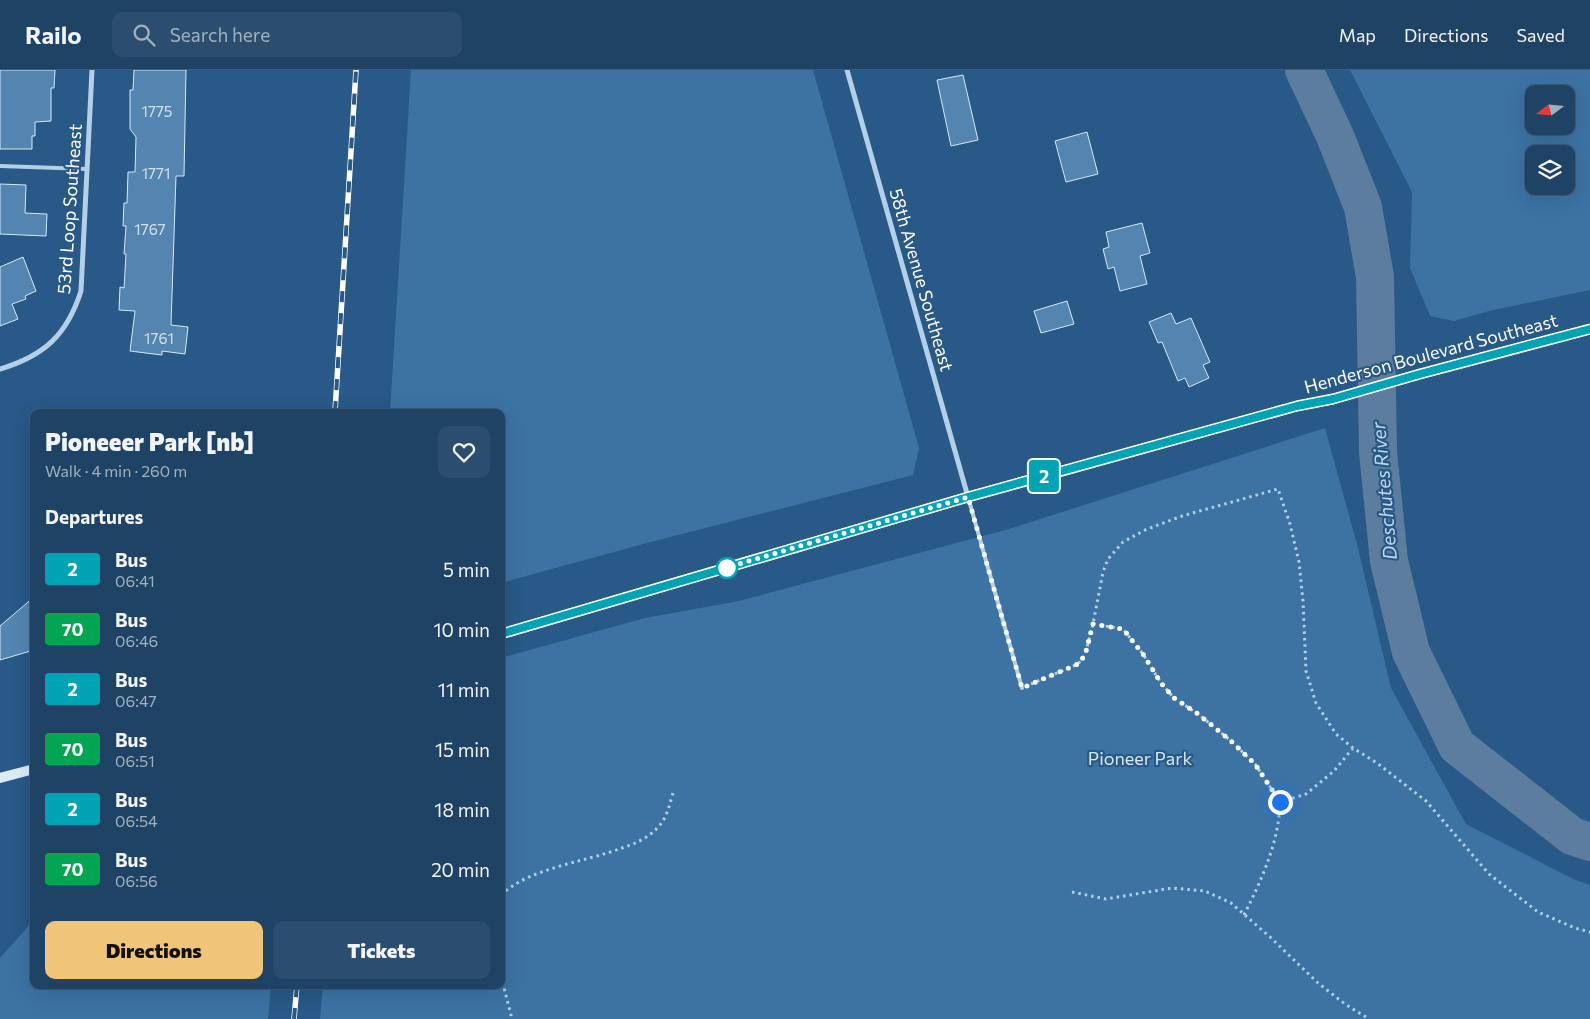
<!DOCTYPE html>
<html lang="en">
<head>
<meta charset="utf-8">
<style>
	body { margin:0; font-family:Commissioner,sans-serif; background:#2b4e6e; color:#f1f3f6; height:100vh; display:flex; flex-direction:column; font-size:19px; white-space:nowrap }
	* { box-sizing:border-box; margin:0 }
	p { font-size:16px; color:#a1b0bf }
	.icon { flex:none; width:28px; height:28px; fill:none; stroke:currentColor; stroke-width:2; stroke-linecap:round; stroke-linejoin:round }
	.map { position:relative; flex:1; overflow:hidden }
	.side { position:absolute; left:30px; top:339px; width:475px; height:580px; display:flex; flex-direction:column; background:#1e4365; border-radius:10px; box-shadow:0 5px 20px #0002,0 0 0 1px #3c5c79 }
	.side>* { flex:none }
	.badge { padding:0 10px; border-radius:4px; font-size:18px; line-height:32px }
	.needle { width:32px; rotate:254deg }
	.tools { position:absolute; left:1525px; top:15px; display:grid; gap:10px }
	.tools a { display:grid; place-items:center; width:50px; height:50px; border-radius:10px; background:#1e4365; box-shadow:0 5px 20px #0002,0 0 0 1px #3c5c79; font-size:25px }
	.you { position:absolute; width:25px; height:25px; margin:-12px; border:4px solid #fff; border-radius:50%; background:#1a73e8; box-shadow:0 0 0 8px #1a73e833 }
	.map>.badge { position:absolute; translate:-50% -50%; box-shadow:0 0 0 2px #fff }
	h2 { padding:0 15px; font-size:19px; line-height:45px }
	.round { display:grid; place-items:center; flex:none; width:52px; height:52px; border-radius:10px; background:#2b4e6e }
	.head { display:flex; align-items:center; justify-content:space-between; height:85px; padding:0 15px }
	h1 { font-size:24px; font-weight:800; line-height:38px }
	.action { display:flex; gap:10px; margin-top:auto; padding:10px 15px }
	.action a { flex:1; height:58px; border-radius:10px; background:#f0c479; color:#111; font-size:20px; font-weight:800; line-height:58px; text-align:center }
	.action a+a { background:#2b4e6e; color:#f1f3f6 }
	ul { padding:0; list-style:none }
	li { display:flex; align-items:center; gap:15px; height:60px; padding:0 15px }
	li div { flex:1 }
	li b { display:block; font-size:19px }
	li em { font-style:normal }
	li .badge { min-width:55px; font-weight:700; text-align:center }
	header { display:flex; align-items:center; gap:30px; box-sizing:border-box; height:70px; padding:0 25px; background:#1e4365; border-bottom:1px solid #3c5c79 }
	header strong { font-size:24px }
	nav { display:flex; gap:28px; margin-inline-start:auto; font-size:18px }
	.search { width:350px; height:45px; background:#2b4e6e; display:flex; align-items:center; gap:12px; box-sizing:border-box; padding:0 18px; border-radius:10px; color:#a1b0bf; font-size:19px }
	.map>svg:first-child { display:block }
	.green { fill:#3c73a3; fill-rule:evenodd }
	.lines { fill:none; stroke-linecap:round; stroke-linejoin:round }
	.river { stroke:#5c7d9d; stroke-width:38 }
	.building { fill:#5485b0; stroke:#d7e8f7 }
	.path { stroke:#b3d0e8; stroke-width:3; stroke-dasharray:2.5 4; stroke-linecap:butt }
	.lane { stroke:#b3d0e8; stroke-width:4 }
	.street { stroke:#b3d0e8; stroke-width:5 }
	.secondary { stroke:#ddebf7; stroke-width:10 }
	.rail-casing { stroke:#fff; stroke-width:5.5 }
	.rail { stroke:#285987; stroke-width:4; stroke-dasharray:11; stroke-linecap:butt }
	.line-casing { stroke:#fff; stroke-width:11 }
	.line { stroke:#00a3b4; stroke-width:8 }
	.walk { stroke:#fff; stroke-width:5; stroke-dasharray:0 9 }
	.stop-dot { fill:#fff; stroke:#00a3b4; stroke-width:2.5 }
	.labels { text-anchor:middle; stroke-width:4.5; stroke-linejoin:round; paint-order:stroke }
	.number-label { font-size:15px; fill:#d4e0eb }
	.street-label { font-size:18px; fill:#fff; stroke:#285987 }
	.park-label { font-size:18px; fill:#d7e8f7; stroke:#285987 }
	.water-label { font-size:19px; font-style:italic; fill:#bfd9f0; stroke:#285987 }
</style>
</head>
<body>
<header>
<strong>Railo</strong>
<div class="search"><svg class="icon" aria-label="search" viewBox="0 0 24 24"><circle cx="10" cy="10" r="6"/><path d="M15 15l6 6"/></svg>Search here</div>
<nav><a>Map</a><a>Directions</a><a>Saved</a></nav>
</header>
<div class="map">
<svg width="1590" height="949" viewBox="0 0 1590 949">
	<rect width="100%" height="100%" fill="#285987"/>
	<path class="green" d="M 411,0 L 813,0 L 919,378 L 913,405 L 647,473 L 501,513 L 501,342 L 390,342 Z
		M 1350,0 L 1590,0 L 1590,220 L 1489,241 L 1454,251 L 1430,246 L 1410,198 L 1412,122 ZM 1534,24 L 1566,24 L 1566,56 L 1534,56 ZM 1534,84 L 1566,84 L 1566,116 L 1534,116 Z
		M 1325,358 L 1358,478 L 1391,618 L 1466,754 L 1573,809 L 1590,815 L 1590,949 L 320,949 L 323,915 L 501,915 L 501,588 L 645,548 L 739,531 L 1009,459 Z
		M 34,850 L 34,915 L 271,915 L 268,949 L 0,949 L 0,888 Z"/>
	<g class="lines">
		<path class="river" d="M 1304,0 L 1335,66 L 1363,137 L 1375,207 L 1378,382 L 1389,491 L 1411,582 L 1457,676 L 1572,766 L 1590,772"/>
	</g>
	<path class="building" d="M 0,0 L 55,0 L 54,18 L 51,18 L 51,51 L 35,52 L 35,66 L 32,66 L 32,79 L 0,79 Z
		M 134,0 L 186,0 L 184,106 L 176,106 L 171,255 L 188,257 L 185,284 L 162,281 L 162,285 L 130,281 L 135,241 L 119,240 L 120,217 L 124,218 L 126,184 L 124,184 L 126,156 L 123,156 L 124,133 L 127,133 L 128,102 L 135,102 L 136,67 L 130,59 L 130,20 L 133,20 Z
		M 963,5 L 978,70 L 951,76 L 937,10 Z
		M 1087,62 L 1098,104 L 1066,112 L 1055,71 Z
		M 0,114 L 26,115 L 25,143 L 47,144 L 46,166 L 0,164 Z
		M 1142,153 L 1150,183 L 1140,186 L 1147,214 L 1120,221 L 1114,197 L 1108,199 L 1103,179 L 1109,177 L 1106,162 Z
		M 23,187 L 36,221 L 25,226 L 26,229 L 12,234 L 18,249 L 0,256 L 0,197 Z
		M 1067,231 L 1074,254 L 1041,263 L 1034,241 Z
		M 1171,243 L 1176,254 L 1191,248 L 1210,292 L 1203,295 L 1209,308 L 1189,317 L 1185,308 L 1178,311 L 1162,272 L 1158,273 L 1149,252 Z
		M 34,527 L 34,580 L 0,590 L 0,556 Z"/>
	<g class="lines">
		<path class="path" d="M 1093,554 L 1123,559 L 1143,584 L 1161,613 L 1174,628 L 1198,644 L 1230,670 L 1255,694 L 1280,732 L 1306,724 L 1334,701 L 1353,678
			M 1031,614 L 1078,594 L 1085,585 L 1093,554 L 1103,502 L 1108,489 L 1123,472 L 1145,460 L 1182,446 L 1278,419 L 1290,454 L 1299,492 L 1303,531 L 1306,601 L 1316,633 L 1336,664 L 1353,678 L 1377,693 L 1426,731 L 1489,804 L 1538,842 L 1575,858 L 1590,862
			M 1072,822 L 1106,829 L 1172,818 L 1205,821 L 1231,833 L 1270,867 L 1318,913 L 1345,934 L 1369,949
			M 501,825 C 529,798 585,792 622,778 C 637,773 650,767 660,755 C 667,747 670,733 673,723
			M 1244,845 C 1262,809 1279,772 1280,732
			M 501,906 L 512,949"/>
		<path class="lane" d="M 0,96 L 87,99
			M 968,427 L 1022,618"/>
		<path class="street" d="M 847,0 L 968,427
			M 0,299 C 44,286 67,265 81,221 L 92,0"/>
		<path class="secondary" d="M 501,564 L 968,427 L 1297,336 L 1333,329 L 1420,304 L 1590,259
			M 0,708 L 34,699"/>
		<g class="rail-casing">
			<path id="rail" d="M 335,342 L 356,0
				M 294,949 L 297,915"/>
		</g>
		<use href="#rail" class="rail"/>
	</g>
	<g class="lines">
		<g class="line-casing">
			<path id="line" d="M 501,564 L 968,427 L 1297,336 L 1333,329 L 1420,304 L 1590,259"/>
		</g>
		<use href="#line" class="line"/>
		<path class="walk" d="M 727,498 L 725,498 L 968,427 L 1022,618 L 1078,594 L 1085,585 L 1093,554 L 1123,559 L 1143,584 L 1161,613 L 1174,628 L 1198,644 L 1230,670 L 1255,694 L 1280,732"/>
	</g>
	<circle class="stop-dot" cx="727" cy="498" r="10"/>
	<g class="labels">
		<g class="number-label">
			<text x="157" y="47">1775</text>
			<text x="156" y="109">1771</text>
			<text x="150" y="165">1767</text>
			<text x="159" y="274">1761</text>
		</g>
		<g class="street-label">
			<text transform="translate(70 139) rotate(-86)" y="6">53rd Loop Southeast</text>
			<text transform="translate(921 210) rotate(74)" y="6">58th Avenue Southeast</text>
			<text transform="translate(1431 284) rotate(-15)" y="6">Henderson Boulevard Southeast</text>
		</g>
		<g class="park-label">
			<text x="1140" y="695">Pioneer Park</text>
		</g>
		<g class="water-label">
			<text transform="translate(1384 421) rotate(-95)" y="7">Deschutes River</text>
		</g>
	</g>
</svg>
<div class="tools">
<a><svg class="needle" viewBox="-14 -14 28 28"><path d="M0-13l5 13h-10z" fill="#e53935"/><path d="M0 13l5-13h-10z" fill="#a1b0bf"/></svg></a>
<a><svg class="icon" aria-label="layers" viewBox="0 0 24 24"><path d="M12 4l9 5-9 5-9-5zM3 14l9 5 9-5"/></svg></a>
</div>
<div class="you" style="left:1280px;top:732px"></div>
<b class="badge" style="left:1044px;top:406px;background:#00a3b4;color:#fff">2</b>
<section class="side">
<div class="head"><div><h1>Pioneeer Park [nb]</h1><p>Walk · 4 min · 260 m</p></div><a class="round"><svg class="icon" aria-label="heart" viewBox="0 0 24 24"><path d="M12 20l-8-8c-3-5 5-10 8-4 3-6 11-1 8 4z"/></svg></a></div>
<h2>Departures</h2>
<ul>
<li><span class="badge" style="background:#00a3b4;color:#fff">2</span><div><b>Bus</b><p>06:41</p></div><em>5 min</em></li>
<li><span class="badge" style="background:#00a651;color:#fff">70</span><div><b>Bus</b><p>06:46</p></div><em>10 min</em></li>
<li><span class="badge" style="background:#00a3b4;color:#fff">2</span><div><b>Bus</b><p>06:47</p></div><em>11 min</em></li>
<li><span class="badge" style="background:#00a651;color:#fff">70</span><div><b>Bus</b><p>06:51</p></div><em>15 min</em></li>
<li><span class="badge" style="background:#00a3b4;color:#fff">2</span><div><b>Bus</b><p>06:54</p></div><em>18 min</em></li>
<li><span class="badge" style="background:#00a651;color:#fff">70</span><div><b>Bus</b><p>06:56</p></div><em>20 min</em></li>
</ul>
<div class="action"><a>Directions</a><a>Tickets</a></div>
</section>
</div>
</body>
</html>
